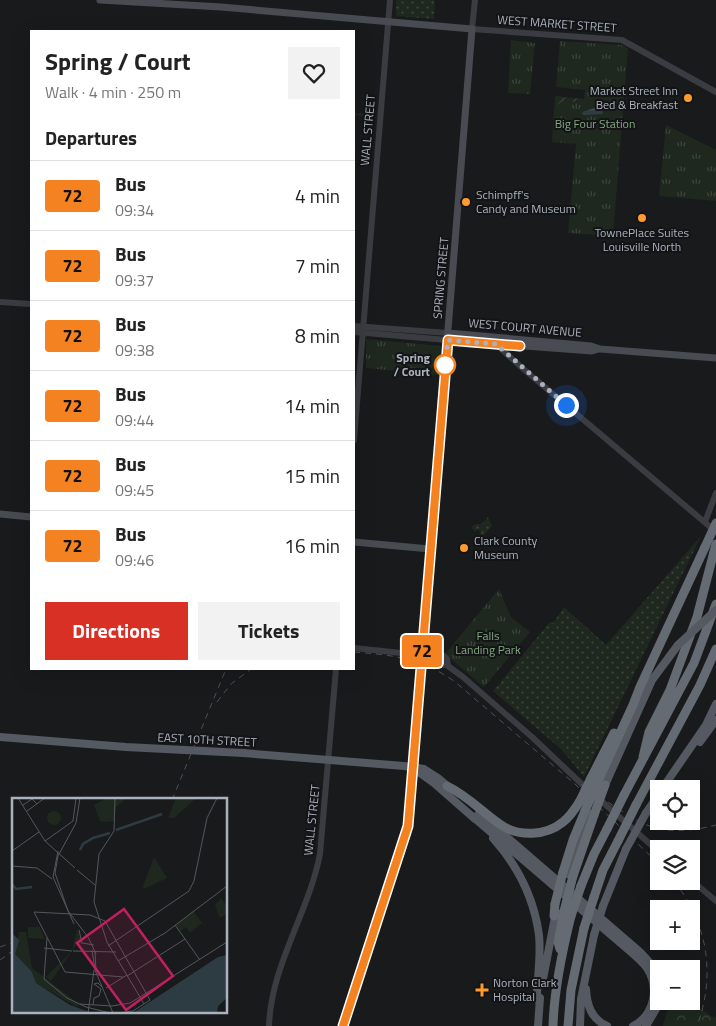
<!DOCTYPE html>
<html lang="en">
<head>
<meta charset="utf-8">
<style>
	body { margin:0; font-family:"Titillium Web",sans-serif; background:#f2f2f2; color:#222; height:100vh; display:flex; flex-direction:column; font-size:19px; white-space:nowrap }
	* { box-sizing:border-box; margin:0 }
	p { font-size:16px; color:#767676 }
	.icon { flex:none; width:28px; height:28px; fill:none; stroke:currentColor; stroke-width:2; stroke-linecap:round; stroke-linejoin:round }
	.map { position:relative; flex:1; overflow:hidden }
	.panel { position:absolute; left:30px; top:30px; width:325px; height:640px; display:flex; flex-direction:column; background:#fff; border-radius:0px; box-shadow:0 5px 20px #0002 }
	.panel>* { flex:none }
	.badge { padding:0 10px; border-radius:4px; font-size:18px; line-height:32px }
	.tools { position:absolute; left:650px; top:780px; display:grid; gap:10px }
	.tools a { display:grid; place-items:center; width:50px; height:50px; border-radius:0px; background:#fff; box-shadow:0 5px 20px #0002; font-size:25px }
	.you { position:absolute; width:25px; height:25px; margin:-12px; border:4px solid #fff; border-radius:50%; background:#1a73e8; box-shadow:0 0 0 8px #1a73e833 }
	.map>.badge { position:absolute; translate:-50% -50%; box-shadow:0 0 0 2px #fff }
	h2 { padding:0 15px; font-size:19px; line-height:45px }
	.round { display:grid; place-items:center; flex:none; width:52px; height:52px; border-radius:0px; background:#f2f2f2 }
	.overview { display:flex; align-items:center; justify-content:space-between; height:85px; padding:0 15px }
	h1 { font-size:24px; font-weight:700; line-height:38px }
	.button { display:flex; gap:10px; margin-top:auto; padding:10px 15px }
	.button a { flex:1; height:58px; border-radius:0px; background:#d93025; color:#fff; font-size:20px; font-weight:700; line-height:58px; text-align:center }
	.button a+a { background:#f2f2f2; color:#222 }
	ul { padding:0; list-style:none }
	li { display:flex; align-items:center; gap:15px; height:70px; padding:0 15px; border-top:1px solid #e0e0e0 }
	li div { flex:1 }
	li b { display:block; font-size:19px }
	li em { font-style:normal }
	li .badge { min-width:55px; font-weight:700; text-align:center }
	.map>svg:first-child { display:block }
	.grass { fill:url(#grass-dots) }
	.forest { fill:url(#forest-crowns) }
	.park { fill:url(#park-tufts) }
	.garden { fill:url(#garden-furrows) }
	.water { fill:url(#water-rules) }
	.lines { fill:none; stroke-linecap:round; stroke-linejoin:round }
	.tertiary { stroke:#3a3c41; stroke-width:6 }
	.secondary { stroke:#484b52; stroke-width:7 }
	.primary { stroke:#555961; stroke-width:8 }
	.motorway { stroke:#656b73; stroke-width:9 }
	.rail { stroke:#4d5057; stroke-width:1; stroke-dasharray:6 5; stroke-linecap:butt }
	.primary-bridge { stroke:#555961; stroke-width:8 }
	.motorway-bridge { stroke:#656b73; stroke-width:9 }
	.line-casing { stroke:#fff; stroke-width:11 }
	.line { stroke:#f58220; stroke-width:8 }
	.walk { stroke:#aab3bd; stroke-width:5; stroke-dasharray:0 9 }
	.poi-dot { fill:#ff9a2e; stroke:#141417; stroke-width:2 }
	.stop-dot { fill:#fff; stroke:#f58220; stroke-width:2.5 }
	.labels { text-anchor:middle; stroke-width:4; stroke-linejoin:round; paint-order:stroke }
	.street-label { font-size:12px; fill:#aab3bd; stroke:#141417 }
	.poi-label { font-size:12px; fill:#aab3bd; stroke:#141417; text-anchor:start }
	.park-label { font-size:12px; fill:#83a980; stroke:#141417 }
	.stop-label { font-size:12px; font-weight:bold; fill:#aab3bd; stroke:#141417; text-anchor:end }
	.inset-river { fill:none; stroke:#2d3c42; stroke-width:2.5 }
	.inset-road { fill:none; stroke:#53575c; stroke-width:1 }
	.view { fill:#c12060; fill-opacity:0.15; stroke:#c12060; stroke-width:2.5 }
	.inset-edge { fill:none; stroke:#aab3bd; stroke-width:2.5 }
</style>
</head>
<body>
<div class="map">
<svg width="716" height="1026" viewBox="0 0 716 1026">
	<defs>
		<pattern id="grass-dots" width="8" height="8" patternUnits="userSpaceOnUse" patternTransform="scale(1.25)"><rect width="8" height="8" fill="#1e281e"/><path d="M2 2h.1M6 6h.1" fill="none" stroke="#3c453d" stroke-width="1.8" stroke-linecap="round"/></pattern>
		<pattern id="forest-crowns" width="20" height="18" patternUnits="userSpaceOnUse" patternTransform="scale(1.25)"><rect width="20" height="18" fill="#1e281e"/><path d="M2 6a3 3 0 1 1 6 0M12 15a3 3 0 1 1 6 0" fill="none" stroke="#3c453d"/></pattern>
		<pattern id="park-tufts" width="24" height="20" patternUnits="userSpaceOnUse" patternTransform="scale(1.25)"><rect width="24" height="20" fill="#1e281e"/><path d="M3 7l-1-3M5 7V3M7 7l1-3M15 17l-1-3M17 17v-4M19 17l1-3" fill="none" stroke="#3c453d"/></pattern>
		<pattern id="garden-furrows" width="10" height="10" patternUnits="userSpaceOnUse" patternTransform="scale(1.25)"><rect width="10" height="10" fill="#1e281e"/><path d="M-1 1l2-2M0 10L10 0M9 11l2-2" fill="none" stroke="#3c453d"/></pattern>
		<pattern id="water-rules" width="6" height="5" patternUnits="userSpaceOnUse" patternTransform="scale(1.25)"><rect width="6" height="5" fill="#2d3c42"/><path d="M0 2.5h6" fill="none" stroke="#49565b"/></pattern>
	</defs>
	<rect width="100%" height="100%" fill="#191a1c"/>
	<path class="grass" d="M 396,0 L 435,0 L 434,19 L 396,16 Z
		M 372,103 L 376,103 L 374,117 L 354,115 L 354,113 L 371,114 Z
		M 488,517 L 492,526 L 482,537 L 479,534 L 481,533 L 478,529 L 475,532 L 471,527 L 476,524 L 482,524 Z
		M 701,536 L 584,777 L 562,750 L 493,691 L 550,622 L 553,623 L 564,607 L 606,645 Z"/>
	<path class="forest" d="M 698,965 L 697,1006 L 714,1018 L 716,1016 L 716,1026 L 663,1026 L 670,1001 L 691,1001 L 691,969 L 678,969 Z"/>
	<path class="park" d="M 511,40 L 535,43 L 530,94 L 508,93 Z
		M 560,41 L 622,45 L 628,48 L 613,236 L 568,233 L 576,144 L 552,142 L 555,96 L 584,99 L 585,90 L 556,87 Z
		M 666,125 L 716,150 L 716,201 L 659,196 Z
		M 366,339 L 441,346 L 438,375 L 366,368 Z
		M 499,589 L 511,617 L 530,632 L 484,687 L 445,654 Z"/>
	<path class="garden" d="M 558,97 L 584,99 L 579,105 C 572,99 564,99 557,105 Z"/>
	<path class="water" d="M 601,106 L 603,114 L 583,115 L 582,112 Z"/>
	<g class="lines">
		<path class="tertiary" d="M 475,0 L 472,29 L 622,40 L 716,92
			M 0,302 L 31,304
			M 354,326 L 448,333
			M 354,332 L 447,340
			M 496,344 L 521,367 L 715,531
			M 354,440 L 390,0
			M 705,522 L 716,493
			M 354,648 L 411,654 L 448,666 L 463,677 L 532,737 L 588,790
			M 438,651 L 447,659 L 448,666
			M 598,798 L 659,852
			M 691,880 L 716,901
			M 269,1026 C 271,965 309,912 320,854 L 336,669"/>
		<path class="secondary" d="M 100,0 L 221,7 L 472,29 L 413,768
			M 448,333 L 591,346 L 600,349 L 716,358
			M 447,340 L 592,351 L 599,349
			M 0,514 L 31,517
			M 354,542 L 430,549
			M 423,639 L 438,651"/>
		<path class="primary" d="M 0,737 L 126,747 L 243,753 L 404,766 L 424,769 L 438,778 L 451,789
			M 700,742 L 716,720
			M 413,768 L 434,783 L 475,819
			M 605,785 L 652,680 L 678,645
			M 662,789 L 706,725 L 716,704
			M 479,813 L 640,952 L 651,964 L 659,981
			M 646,813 L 659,794
			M 472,816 L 624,946 C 632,953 641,960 647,968 C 660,988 654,1016 633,1026
			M 493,838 C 518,866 534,898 539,935 C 541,954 538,974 537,993 L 539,1002
			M 567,874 L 590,814
			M 603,906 L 626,849
			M 542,984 L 556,912
			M 586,989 C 587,1005 591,1019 607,1026
			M 343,1026 L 407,834 L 413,768
			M 538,1026 L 540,998
			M 580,1026 L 581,999 L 594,935
			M 646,1026 L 656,1009 L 659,1001"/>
		<path class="motorway" d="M 643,757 L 649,732 L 670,690 L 697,617 L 716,544
			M 591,778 L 614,733
			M 598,781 L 633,705 L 640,687 L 705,547
			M 447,786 C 468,796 482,812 501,825 C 519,837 546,836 563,822 C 570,817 575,809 580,801
			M 624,795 L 694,663 L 716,604
			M 636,805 L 700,685 L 716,649
			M 563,872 L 573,840 L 585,811
			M 573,876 L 594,815
			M 581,886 L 594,854 L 607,829
			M 594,897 L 603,870 L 618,841
			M 554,916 L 555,904
			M 560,949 L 558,942 L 564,911
			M 553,1026 C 554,989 562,952 571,916
			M 568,1026 L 571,990 L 584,928"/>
		<path class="rail" d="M 354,652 C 393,655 421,658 454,681 L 576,785 L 659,864
			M 217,702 L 231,684 L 251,669
			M 581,784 C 602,797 632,821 655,828 C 673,833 698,830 716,825
			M 172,800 L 226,669
			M 674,881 C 708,924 716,975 697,1026
			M 0,947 L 14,942
			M 0,960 L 14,950"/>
		<path class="primary-bridge" d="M 678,645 L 716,610
			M 626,849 L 646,813
			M 594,935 L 603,906"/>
		<path class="motorway-bridge" d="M 705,547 L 716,523
			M 580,801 L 591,778
			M 585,811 L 598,781
			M 594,815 L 605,785
			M 607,829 L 624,795
			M 618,841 L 636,805
			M 555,904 L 563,872
			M 564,911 L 573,876
			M 571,916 L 581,886
			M 584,928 L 594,897"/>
	</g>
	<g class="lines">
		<g class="line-casing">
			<path id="line" d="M 343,1026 L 408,826 L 448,340 L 520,346"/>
		</g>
		<use href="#line" class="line"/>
		<path class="walk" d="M 445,365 L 448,340 L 496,344 L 566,405"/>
	</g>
	<g class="poi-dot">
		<circle cx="688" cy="98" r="5"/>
		<circle cx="466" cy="202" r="5"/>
		<circle cx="642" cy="218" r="5"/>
		<circle cx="464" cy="548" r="5"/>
		<path d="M479.5 982.5h5v5h5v5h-5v5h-5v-5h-5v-5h5z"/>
	</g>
	<circle class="stop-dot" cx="445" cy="365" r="10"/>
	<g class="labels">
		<g class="street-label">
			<text transform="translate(557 24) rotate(4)" y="4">WEST MARKET STREET</text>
			<text transform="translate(368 130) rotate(-85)" y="4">WALL STREET</text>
			<text transform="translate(441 278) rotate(-85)" y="4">SPRING STREET</text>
			<text transform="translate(525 328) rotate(5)" y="4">WEST COURT AVENUE</text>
			<text transform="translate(207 740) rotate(3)" y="4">EAST 10TH STREET</text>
			<text transform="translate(312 820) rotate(-84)" y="4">WALL STREET</text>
		</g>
		<g class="poi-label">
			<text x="678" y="95" text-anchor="end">Market Street Inn<tspan x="678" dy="14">Bed &amp; Breakfast</tspan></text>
			<text x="476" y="199">Schimpff's<tspan x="476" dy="14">Candy and Museum</tspan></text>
			<text x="642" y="237" text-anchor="middle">TownePlace Suites<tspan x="642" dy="14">Louisville North</tspan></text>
			<text x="474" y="545">Clark County<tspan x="474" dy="14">Museum</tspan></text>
			<text x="493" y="987">Norton Clark<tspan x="493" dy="14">Hospital</tspan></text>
		</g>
		<g class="park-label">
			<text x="595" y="128">Big Four Station</text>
			<text x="488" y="640">Falls<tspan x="488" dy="14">Landing Park</tspan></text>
		</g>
		<g class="stop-label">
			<text x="430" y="362">Spring<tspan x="430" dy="14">/ Court</tspan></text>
		</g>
	</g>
	<g transform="translate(12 798)">
		<rect width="215" height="215" fill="#191a1c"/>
		<path d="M 142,59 L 155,80 L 132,91 L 131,88 ZM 16,129 L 28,129 L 33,141 L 16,140 ZM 65,131 L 71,146 L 65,146 L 39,183 L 34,179 L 60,153 Z" fill="#1e281e"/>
		<path d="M 95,0 L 115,0 L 104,9 L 102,23 L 94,24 L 88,23 L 82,7 ZM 181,113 L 190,125 L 178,135 L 174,129 L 168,133 L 164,127 Z" fill="#1e281e"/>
		<path d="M 164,0 L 183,1 L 162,20 L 156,20 ZM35 20a7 7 0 1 1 14 0a7 7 0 1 1-14 0ZM 209,100 L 215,108 L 215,116 L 208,120 L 203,107 ZM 7,134 L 14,134 L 20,170 L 67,206 L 65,209 L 24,185 L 20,174 L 2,156 Z" fill="#1e281e"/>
		<path d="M 0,135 L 7,142 L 3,156 L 20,174 L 24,185 L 58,207 L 80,215 L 0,215 ZM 215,157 L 215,200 L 206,208 L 205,215 L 121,215 L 206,159 Z" fill="#2d3c42"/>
		<path class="inset-river" d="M 104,32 L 150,16M 68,52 L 71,46 L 81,40 L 98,35M 0,86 L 4,91 L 20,89"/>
		<path class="inset-road" d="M 6,0 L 33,43 L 63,70M 68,0 L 64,25 L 46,58 L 43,75 L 56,113 L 76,139 L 84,156M 103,0 L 102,33 L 87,56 L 82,104 L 95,144 L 128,199 L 215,144M 11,7 L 20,1 L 25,6M 15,13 L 33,0M 33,43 L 61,23 L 64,0M 0,53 L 27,34M 46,53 L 41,79 L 62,126M 0,68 L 25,70 L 40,81M 65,72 L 83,87M 163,127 L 188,162M 67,132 L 70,145 L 82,147M 35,140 L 32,181 L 55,200 L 74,209 L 98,215M 96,148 L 177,93 L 182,83 L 195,20 L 205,0M 32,150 L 60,153M 80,152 L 83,172 L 101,215M 61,153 L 104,154M 83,153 L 84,174M 106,163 L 153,135 L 215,88M 115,178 L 173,141M 94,190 L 115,177M 89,191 L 82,186 L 86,185 L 90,189M 68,206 L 100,208 L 118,205 L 128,199 L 132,206M 81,207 L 82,200 L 87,198 L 89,191M 76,215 L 82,172M 107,215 L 121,213 L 138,202 L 93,123 L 78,117 L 22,114 L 53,174 L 111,179"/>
		<path class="view" d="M 112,111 L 161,178 L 114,212 L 65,145 Z"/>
		<rect width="215" height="215" class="inset-edge"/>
	</g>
</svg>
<div class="tools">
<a><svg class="icon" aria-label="locate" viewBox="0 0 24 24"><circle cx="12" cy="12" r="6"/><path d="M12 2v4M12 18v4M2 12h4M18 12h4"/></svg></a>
<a><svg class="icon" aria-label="layers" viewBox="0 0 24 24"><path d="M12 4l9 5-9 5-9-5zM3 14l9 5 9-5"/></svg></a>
<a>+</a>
<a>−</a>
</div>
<div class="you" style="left:566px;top:405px"></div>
<b class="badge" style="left:422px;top:651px;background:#f58220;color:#111">72</b>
<section class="panel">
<div class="overview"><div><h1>Spring / Court</h1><p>Walk · 4 min · 250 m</p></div><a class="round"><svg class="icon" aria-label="heart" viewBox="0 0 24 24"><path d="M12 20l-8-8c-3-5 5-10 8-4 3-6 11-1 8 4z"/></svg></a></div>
<h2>Departures</h2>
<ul>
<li><span class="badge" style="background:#f58220;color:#111">72</span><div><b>Bus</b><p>09:34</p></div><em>4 min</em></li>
<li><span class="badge" style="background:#f58220;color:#111">72</span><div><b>Bus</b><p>09:37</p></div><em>7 min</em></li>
<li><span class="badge" style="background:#f58220;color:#111">72</span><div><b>Bus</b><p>09:38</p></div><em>8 min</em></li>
<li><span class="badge" style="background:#f58220;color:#111">72</span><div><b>Bus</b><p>09:44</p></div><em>14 min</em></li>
<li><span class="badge" style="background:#f58220;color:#111">72</span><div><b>Bus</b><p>09:45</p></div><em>15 min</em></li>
<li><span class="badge" style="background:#f58220;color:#111">72</span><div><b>Bus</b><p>09:46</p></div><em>16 min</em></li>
</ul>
<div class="button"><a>Directions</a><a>Tickets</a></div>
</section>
</div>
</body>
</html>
